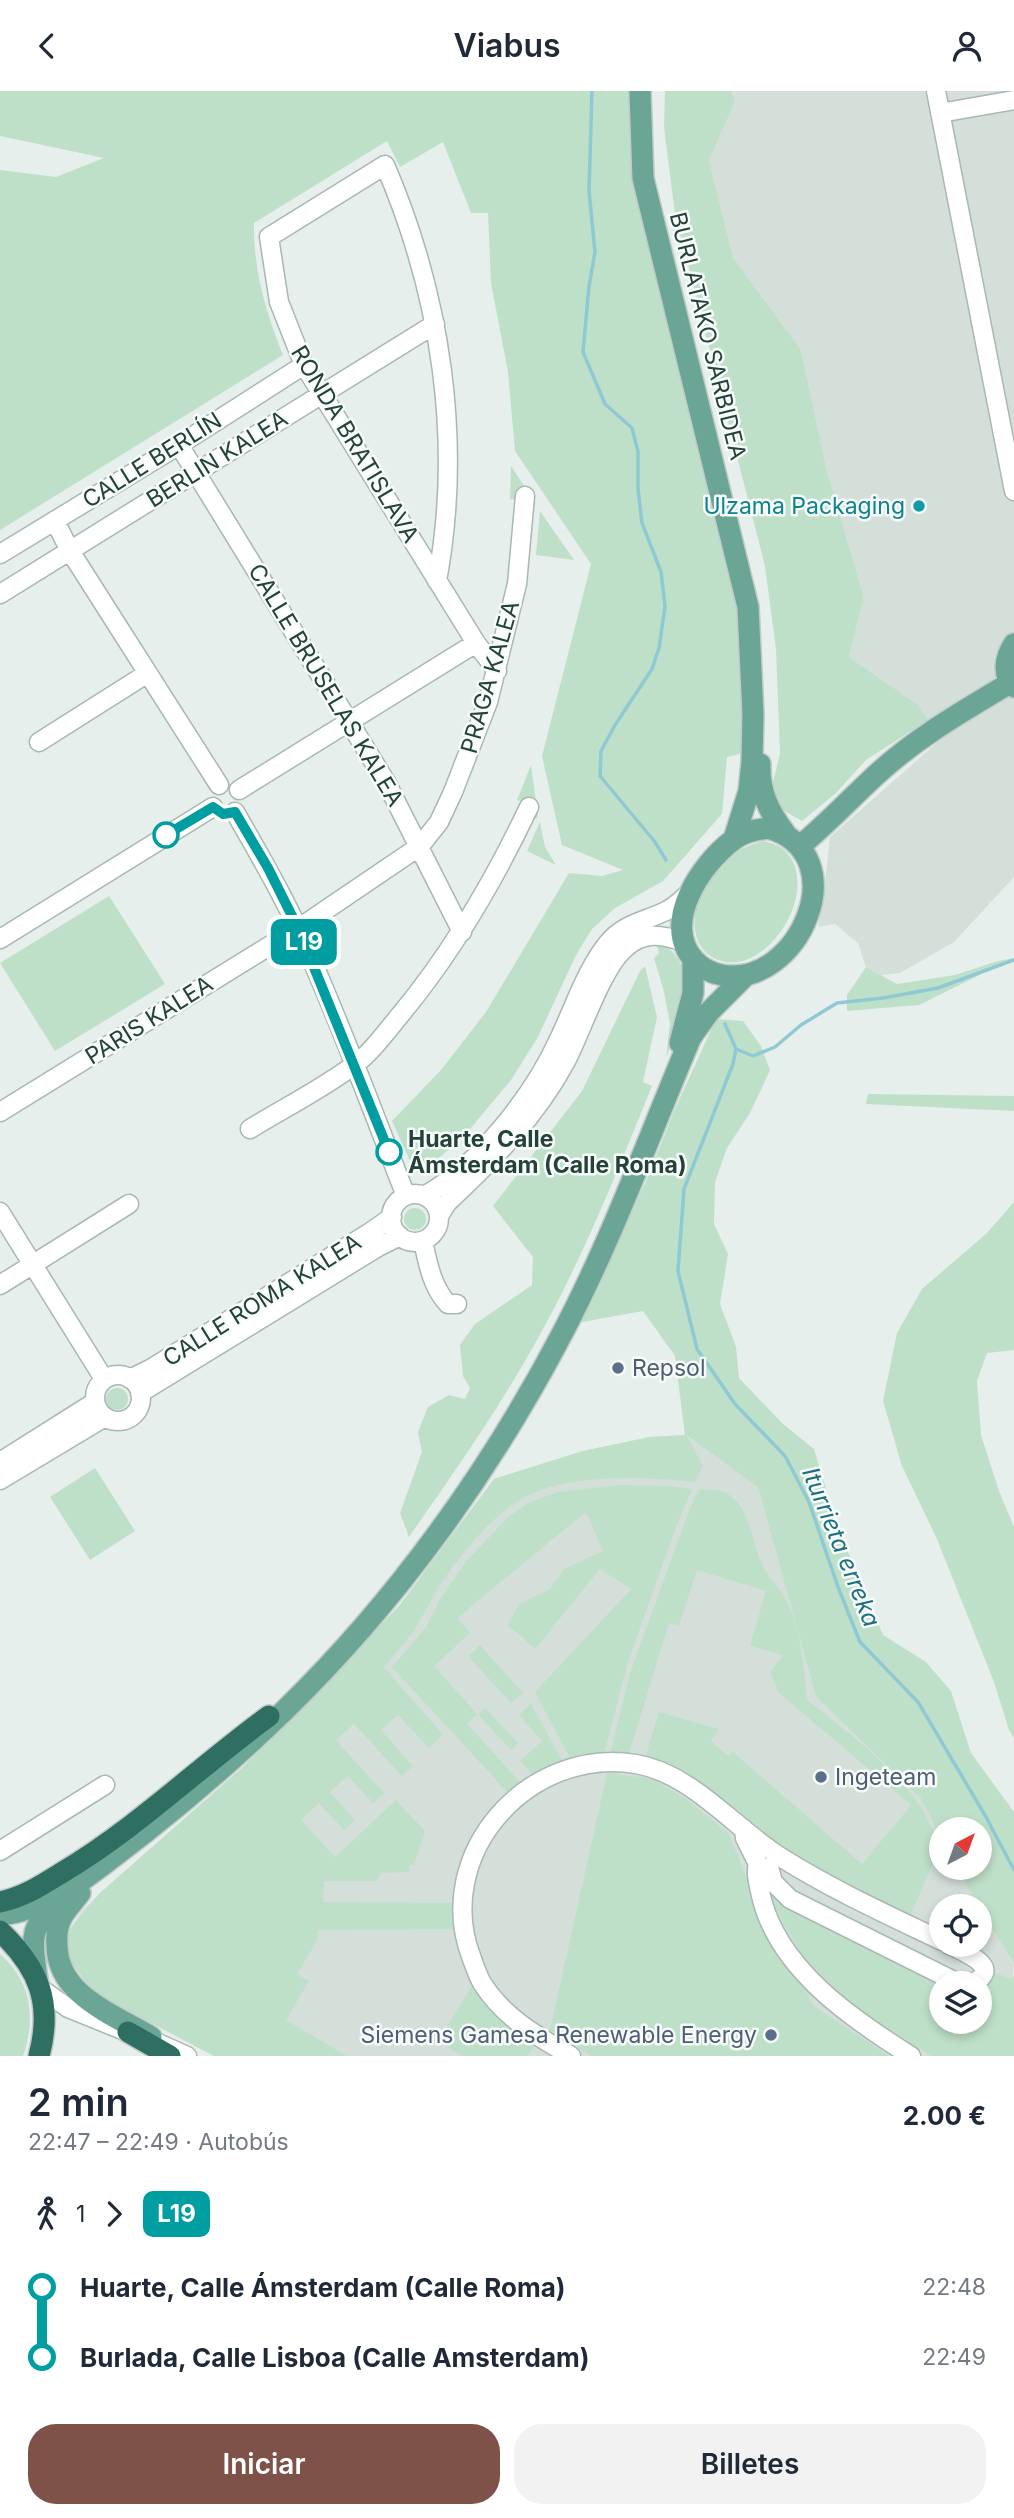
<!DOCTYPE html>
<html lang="es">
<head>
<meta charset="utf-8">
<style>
	body { margin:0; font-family:Inter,sans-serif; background:#f2f2f3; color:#1f2937; height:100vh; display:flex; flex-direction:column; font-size:26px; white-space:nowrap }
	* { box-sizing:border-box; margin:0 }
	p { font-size:23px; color:#747a83 }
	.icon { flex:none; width:38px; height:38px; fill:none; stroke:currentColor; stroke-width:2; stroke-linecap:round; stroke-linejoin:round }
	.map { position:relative; height:1965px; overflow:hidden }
	.drawer { display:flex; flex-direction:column; background:#fff; flex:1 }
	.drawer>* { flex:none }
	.badge { padding:0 14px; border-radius:10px; font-size:24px; line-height:46px }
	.needle { width:46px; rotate:41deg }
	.buttons { position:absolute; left:929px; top:1726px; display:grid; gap:14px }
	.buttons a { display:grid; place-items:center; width:63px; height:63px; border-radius:50%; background:#fff; box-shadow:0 4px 10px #0003; font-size:35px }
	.map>.badge { position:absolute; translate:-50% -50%; box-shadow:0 0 0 4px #fff }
	.legs { display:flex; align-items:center; gap:10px; height:77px; padding:0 28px; font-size:23px }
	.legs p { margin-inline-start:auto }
	.head { display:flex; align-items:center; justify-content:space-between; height:119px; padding:0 28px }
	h1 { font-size:38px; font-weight:600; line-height:52px }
	.cta { display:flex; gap:14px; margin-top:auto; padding:14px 28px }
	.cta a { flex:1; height:80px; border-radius:28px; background:#7f5249; color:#fff; font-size:28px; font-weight:600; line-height:80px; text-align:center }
	.cta a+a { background:#f2f2f3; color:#1f2937 }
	ul { padding:0 28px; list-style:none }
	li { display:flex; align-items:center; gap:24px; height:70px; font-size:26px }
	li i { display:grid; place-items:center; width:10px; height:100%; margin:0 9px; background:currentColor }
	li i::after { content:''; width:18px; height:18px; margin:-9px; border:5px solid; border-radius:50%; background:#fff }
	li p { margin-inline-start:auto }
	li:first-child i { background:linear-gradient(#0000 50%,currentColor 0) }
	li:last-child i { background:linear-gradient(currentColor 50%,#0000 0) }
	header { display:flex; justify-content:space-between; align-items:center; height:91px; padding:0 28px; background:#fff; font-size:32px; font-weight:600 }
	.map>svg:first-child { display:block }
	.built { fill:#d4dfda; fill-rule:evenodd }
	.green { fill:#bfe0c8 }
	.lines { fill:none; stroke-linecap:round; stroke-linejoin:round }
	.stream { stroke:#8ec9d4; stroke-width:3.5 }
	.minor-casing { stroke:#a8b8b2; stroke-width:21 }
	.major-casing { stroke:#c2cac8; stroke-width:24 }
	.highway-casing { stroke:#c2cac8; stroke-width:24 }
	.minor { stroke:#fff; stroke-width:18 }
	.major { stroke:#6aa596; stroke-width:21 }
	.highway { stroke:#2f6f62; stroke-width:21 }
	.line-1-casing { stroke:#fff; stroke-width:16 }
	.line-1 { stroke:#009ea0; stroke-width:10 }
	.culture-dot { fill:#0f9aa8; stroke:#f7fbf9; stroke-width:2.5 }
	.stop-1-dot { fill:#fff; stroke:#009ea0; stroke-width:3.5 }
	.service-dot { fill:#5c6f8a; stroke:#f7fbf9; stroke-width:2.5 }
	.labels { text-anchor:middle; stroke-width:5; stroke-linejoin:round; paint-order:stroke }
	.street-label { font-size:23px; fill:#24423a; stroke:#f7fbf9 }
	.culture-label { font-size:23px; fill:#0d838f; stroke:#f7fbf9; text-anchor:end }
	.stop-label { font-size:23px; font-weight:bold; fill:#24423a; stroke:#f7fbf9; text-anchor:start }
	.service-label { font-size:23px; fill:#4e5e75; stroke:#f7fbf9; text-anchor:start }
	.water-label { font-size:24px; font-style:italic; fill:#1c6f80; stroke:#f7fbf9 }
</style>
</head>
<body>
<header><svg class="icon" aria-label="back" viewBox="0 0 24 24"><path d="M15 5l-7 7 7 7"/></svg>Viabus<svg class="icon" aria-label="person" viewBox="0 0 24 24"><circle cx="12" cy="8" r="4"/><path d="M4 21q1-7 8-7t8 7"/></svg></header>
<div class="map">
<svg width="1014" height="1965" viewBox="0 0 1014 1965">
	<rect width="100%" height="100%" fill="#e6efeb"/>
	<path class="built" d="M 732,0 L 1014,0 L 1014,786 L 954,851 L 900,882 L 881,884 L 866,876 L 858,852 L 835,833 L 818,836 L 825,793 L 830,746 L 941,648 L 917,613 L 849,566 L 864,506 L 827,380 L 801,259 L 733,166 L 709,69 L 735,11 Z
		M 685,1344 L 758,1395 L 816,1606 L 921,1708 L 941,1748 L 942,1776 L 956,1776 L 978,1815 L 942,1815 L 942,1853 L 980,1853 L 980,1819 L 1014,1872 L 1007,1965 L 214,1965 L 102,1906 L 84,1889 L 72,1872 L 70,1838 L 82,1820 L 100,1802 L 243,1676 L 399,1515 L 494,1388 L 583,1360 L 650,1346 ZM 942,1892 L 980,1892 L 980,1930 L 942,1930 Z"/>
	<path class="green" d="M 0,0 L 647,0 L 640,99 L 739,523 L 747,661 L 727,666 L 722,723 L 663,790 L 615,817 L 592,838 L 576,864 L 538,946 L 511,989 L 465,1044 L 422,1082 L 415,1081 L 392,1030 L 441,979 L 486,921 L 569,782 L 602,785 L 623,779 L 562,754 L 542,665 L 591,473 L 515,360 L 508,281 L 491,192 L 488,122 L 471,122 L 443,51 L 400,76 L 387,50 L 254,132 C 253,178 266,222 283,264 L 0,439 L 0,79 L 56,86 L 104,67 L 0,45 Z
		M 665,0 L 732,0 L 735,11 L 709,69 L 733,166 L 801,259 L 827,380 L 864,506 L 849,566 L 917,613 L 928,629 L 866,669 L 836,702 L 802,730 L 783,719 L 772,696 L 780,663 L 776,558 L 765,475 L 675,123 L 664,37 Z
		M 511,375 L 536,413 L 510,408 Z
		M 540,420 L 574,469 L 536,464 Z
		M 531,674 L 538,725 L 536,728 L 530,726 L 534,715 L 517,709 Z
		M 540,731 L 545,756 L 556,774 L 527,760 Z
		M 763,750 C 770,752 778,754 783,758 C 827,796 762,896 712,866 C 679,846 699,792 721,771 C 732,760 748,755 763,750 Z
		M 109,805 L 165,893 L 55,960 L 0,872 Z
		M 656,850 C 705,871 679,930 666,967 L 670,933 L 664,901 L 654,867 L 659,862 Z
		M 1014,867 L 919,914 L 847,920 L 847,904 L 866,876 L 897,893 L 955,884 L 998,870 Z
		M 645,875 L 657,926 L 643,991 L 652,995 C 616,1084 580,1174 532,1258 C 495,1323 452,1384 409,1446 L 400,1422 L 422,1361 L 418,1341 L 428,1316 L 449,1304 L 465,1308 L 470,1297 L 463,1285 L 460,1254 L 475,1233 L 532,1194 L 533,1166 L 493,1115 L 582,1000 L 640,880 Z
		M 716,928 L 743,930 L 761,955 L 770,979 L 750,1022 L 727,1057 L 715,1091 L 714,1133 L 728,1163 L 720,1213 L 736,1256 L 739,1287 L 782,1332 L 814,1358 L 837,1435 L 883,1544 L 926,1571 L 951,1600 L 971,1662 L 1014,1721 L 1014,1872 L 980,1819 L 980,1815 L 978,1815 L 956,1776 L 980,1776 L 980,1738 L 942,1738 L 941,1748 L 921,1708 L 816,1606 L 758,1396 L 687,1345 L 703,1375 L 695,1391 C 649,1386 574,1383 531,1403 C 495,1420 467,1456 444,1488 C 433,1504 425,1523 414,1539 C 405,1552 394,1564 384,1576 L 443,1644 L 429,1657 L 398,1624 L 381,1639 L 413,1675 L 402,1685 L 354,1633 L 336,1649 L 384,1702 L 373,1712 L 348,1685 L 330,1701 L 355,1729 L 344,1739 L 319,1712 L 301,1729 L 335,1766 L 396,1709 L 425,1740 L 414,1774 L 410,1774 L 409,1781 L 381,1782 L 377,1790 L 324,1790 L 323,1811 L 454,1812 L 454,1838 L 318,1839 L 317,1850 L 297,1883 L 309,1890 L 286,1929 L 347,1965 L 214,1965 L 102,1906 L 84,1889 L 72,1872 L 66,1858 L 70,1838 L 100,1802 L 243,1676 L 399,1515 L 494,1388 L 583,1360 L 650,1346 L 685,1344 L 675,1265 L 643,1220 L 577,1232 L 646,1090 L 674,1020 Z
		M 868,1003 L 1014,1005 L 1014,1020 L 866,1013 Z
		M 1014,1111 L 1014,1259 L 987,1262 L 977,1290 L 981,1344 L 999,1400 L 1014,1436 L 1014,1647 L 1009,1639 L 994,1591 L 937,1448 L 902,1375 L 883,1310 L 897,1242 L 922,1198 L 987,1142 Z
		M404 1128a11 11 0 1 1 22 0a11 11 0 1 1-22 0Z
		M106 1308a11 11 0 1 1 22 0a11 11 0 1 1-22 0Z
		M 95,1377 L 135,1440 L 90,1469 L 50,1406 Z
		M 618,1394 L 668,1395 L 692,1398 L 676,1436 L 628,1571 L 604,1663 L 571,1669 L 535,1601 L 631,1498 L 600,1478 L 535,1558 L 508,1534 L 519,1513 L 550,1498 L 564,1478 L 603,1460 L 586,1421 L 457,1527 L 470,1542 L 434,1575 L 477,1623 L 467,1633 L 520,1691 L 508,1702 L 392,1576 L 426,1536 L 441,1507 L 465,1472 L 507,1427 L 530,1411 L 559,1401 Z
		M 699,1398 C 706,1399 714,1398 721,1400 C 750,1409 751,1450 762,1473 C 768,1486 779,1496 786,1509 C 802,1539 803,1576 807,1609 C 847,1640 889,1672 919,1713 C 928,1726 934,1743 940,1757 L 909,1827 L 835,1789 L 645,1667 L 659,1621 L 719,1638 L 711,1650 L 728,1665 L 733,1661 L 862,1773 L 911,1714 L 779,1602 L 770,1581 L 783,1564 L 750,1555 L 766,1500 L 697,1479 L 679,1535 L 669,1532 L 628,1666 L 610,1663 L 630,1582 L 690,1417 Z
		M 480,1554 L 523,1602 L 511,1612 L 468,1565 Z
		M 531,1613 L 563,1671 L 533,1684 L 520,1670 L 542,1650 L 519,1624 Z
		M 485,1617 L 518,1652 L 511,1659 L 478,1623 Z
		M 607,1682 L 650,1687 L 684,1706 L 729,1743 L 753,1803 L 814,1915 L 889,1965 L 591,1965 L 550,1939 Z
		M 769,1802 L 948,1892 L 942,1892 L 942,1930 L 980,1930 L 980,1896 L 993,1881 L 1012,1888 L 1014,1884 L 1014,1965 L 931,1965 L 855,1916 L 808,1873 L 784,1834 Z
		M 0,1863 C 32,1891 36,1927 23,1965 L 0,1965 Z
		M 473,1893 C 492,1918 509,1937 537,1952 L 527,1965 L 462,1965 L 438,1950 Z"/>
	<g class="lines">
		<path class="stream" d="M 592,0 L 589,100 L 595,161 L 589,195 L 583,261 L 605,313 L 632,337 L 638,361 L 638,398 L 642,432 L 661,481 L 665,515 L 659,557 L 652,578 L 615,634 L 601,660 L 600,685 L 655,751 L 666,769
			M 725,933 L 736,958 L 733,973 L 684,1098 L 678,1180 L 697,1258 L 735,1313 L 785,1365 L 809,1411 L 838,1496 L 860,1551 L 918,1611 L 986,1726 L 1014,1779
			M 736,958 L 753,965 L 775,956 L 801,934 L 837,912 L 883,907 L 938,897 L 1014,869"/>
		<g class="minor-casing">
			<path id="minor" d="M 936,0 L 1014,400
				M 940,22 L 1014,9
				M 179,354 L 386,691 L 462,841
				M 55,430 L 70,460 L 219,694
				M 0,463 L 179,354 L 304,274
				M 437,490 C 463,350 441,204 385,74 L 269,146 L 279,211 L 304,274 L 476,552 L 497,580
				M 0,503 L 435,233
				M 39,651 L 148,582
				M 239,699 L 476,552
				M 235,721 C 257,760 280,798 298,838 C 338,926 371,1016 406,1105
				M 0,848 L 213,716
				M 0,1021 L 308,831 L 420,755 L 439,731 L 453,701 L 488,611 L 517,493 L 525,405
				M 250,1038 C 284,1017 322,998 354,974 C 372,961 386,941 401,923 C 453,860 494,790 529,716
				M391 1127a24 24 0 1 1 48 0a24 24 0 1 1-48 0Z
				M 424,1105 C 479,1074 533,1005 559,948 C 574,917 586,879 608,852 C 624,832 647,830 668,819 C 677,814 685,806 693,798
				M 0,1121 L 104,1288
				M 439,1125 L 447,1112 C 492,1070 535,1027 565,972 C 581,942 601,879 624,858 C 643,840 661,843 684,851
				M 423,1150 C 428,1173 432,1196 448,1213 L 457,1213
				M 0,1194 L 129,1113
				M95 1307a23 23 0 1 1 46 0a23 23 0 1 1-46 0Z
				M 130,1288 L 152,1277 L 369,1142 L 392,1126
				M 140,1302 L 378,1156 L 400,1145
				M 0,1371 L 95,1311
				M 0,1389 L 105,1326
				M 744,1738 L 745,1747 L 758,1773 C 755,1783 759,1794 761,1805 C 778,1878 852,1928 911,1965
				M 0,1760 L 105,1694
				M 769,1776 L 773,1791 L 790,1808 L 958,1892
				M 948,1853 C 961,1860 1005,1876 973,1892
				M 40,1897 L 68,1917 L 125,1940
				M 158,1952 L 187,1965
				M 571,1965 C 537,1945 504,1927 482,1892 C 478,1885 475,1876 472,1868 C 431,1764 528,1655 636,1673 C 693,1683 734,1737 782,1767 C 833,1799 888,1824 942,1850"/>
		</g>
		<g class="major-casing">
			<path id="major" d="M 640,0 L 643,87 L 748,516 L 753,623 L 752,671 L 749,700 L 734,748
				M 1014,553 C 1005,567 1002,583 1014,596
				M 760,673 C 759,701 769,721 785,742
				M 768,737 C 858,763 798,898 722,884 C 711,882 702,878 694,869 C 661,832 701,773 733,749 C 743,741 755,739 768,737 Z
				M 800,755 C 827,733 850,708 876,684 C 916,647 963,620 1010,592
				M 680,952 L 693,902 L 693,868
				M 80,1802 C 75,1809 68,1816 63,1824 C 57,1834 56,1844 57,1855 C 58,1905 115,1924 151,1946
				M 0,1823 C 20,1824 36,1814 52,1802
				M 37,1888 C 31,1844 29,1837 62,1804 C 140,1748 215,1687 284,1620 C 396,1511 491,1379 563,1241 C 613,1146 649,1045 691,946 L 709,921 L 745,885"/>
		</g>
		<g class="highway-casing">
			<path id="highway" d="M 0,1811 C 24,1806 42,1794 63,1781 C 137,1737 199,1676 269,1625
				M 0,1840 C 39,1877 53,1912 39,1965
				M 128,1941 L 170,1965"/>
		</g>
		<use href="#minor" class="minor"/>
		<use href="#major" class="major"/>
		<use href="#highway" class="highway"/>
	</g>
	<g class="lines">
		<g class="line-1-casing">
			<path id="line-1" d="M 166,744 L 213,716 L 223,723 L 235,721 L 268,777 L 298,837 L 389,1061"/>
		</g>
		<use href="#line-1" class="line-1"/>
	</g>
	<circle class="culture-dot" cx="919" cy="415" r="7"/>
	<g class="stop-1-dot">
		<circle cx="166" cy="744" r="12"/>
		<circle cx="389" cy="1061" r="12"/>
	</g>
	<g class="service-dot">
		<circle cx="618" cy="1277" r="7"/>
		<circle cx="821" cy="1686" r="7"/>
		<circle cx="771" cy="1944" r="7"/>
	</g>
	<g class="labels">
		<g class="street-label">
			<text transform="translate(708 245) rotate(76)" y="8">BURLATAKO SARBIDEA</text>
			<text transform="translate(355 353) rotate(59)" y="8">RONDA BRATISLAVA</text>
			<text transform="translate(217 368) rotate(-32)" y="8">BERLIN KALEA</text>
			<text transform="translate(152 369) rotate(-32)" y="8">CALLE BERLÍN</text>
			<text transform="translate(490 586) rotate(-74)" y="8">PRAGA KALEA</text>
			<text transform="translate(326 594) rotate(59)" y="8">CALLE BRUSELAS KALEA</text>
			<text transform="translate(149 929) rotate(-32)" y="8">PARIS KALEA</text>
			<text transform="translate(262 1209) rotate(-32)" y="8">CALLE ROMA KALEA</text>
		</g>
		<g class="culture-label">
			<text x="905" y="423">Ulzama Packaging</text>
		</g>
		<g class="stop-label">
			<text x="408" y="1056">Huarte, Calle<tspan x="408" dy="26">Ámsterdam (Calle Roma)</tspan></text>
		</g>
		<g class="service-label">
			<text x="632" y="1285">Repsol</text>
			<text x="835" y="1694">Ingeteam</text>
			<text x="757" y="1952" text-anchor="end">Siemens Gamesa Renewable Energy</text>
		</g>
		<g class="water-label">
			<text transform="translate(841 1456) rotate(68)" y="8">Iturrieta erreka</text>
		</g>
	</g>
</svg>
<div class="buttons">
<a><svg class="needle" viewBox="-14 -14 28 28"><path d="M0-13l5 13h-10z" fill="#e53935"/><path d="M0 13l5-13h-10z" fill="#747a83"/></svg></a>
<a><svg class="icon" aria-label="locate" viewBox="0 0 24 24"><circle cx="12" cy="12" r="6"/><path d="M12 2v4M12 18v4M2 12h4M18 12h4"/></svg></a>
<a><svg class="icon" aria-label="layers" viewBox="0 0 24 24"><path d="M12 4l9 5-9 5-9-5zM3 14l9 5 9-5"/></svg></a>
</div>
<b class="badge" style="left:304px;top:851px;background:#009ea0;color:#fff">L19</b>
</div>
<section class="drawer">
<div class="head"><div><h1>2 min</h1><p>22:47 – 22:49 · Autobús</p></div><b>2.00 €</b></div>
<div class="legs"><svg class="icon" aria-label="walk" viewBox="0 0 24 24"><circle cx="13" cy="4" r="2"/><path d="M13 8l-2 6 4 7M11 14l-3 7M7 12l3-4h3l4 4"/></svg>1<svg class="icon" aria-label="forward" viewBox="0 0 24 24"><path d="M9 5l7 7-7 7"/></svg><b class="badge" style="background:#009ea0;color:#fff">L19</b></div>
<ul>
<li><i style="color:#009ea0"></i><b>Huarte, Calle Ámsterdam (Calle Roma)</b><p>22:48</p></li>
<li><i style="color:#009ea0"></i><b>Burlada, Calle Lisboa (Calle Amsterdam)</b><p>22:49</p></li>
</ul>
<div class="cta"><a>Iniciar</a><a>Billetes</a></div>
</section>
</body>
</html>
